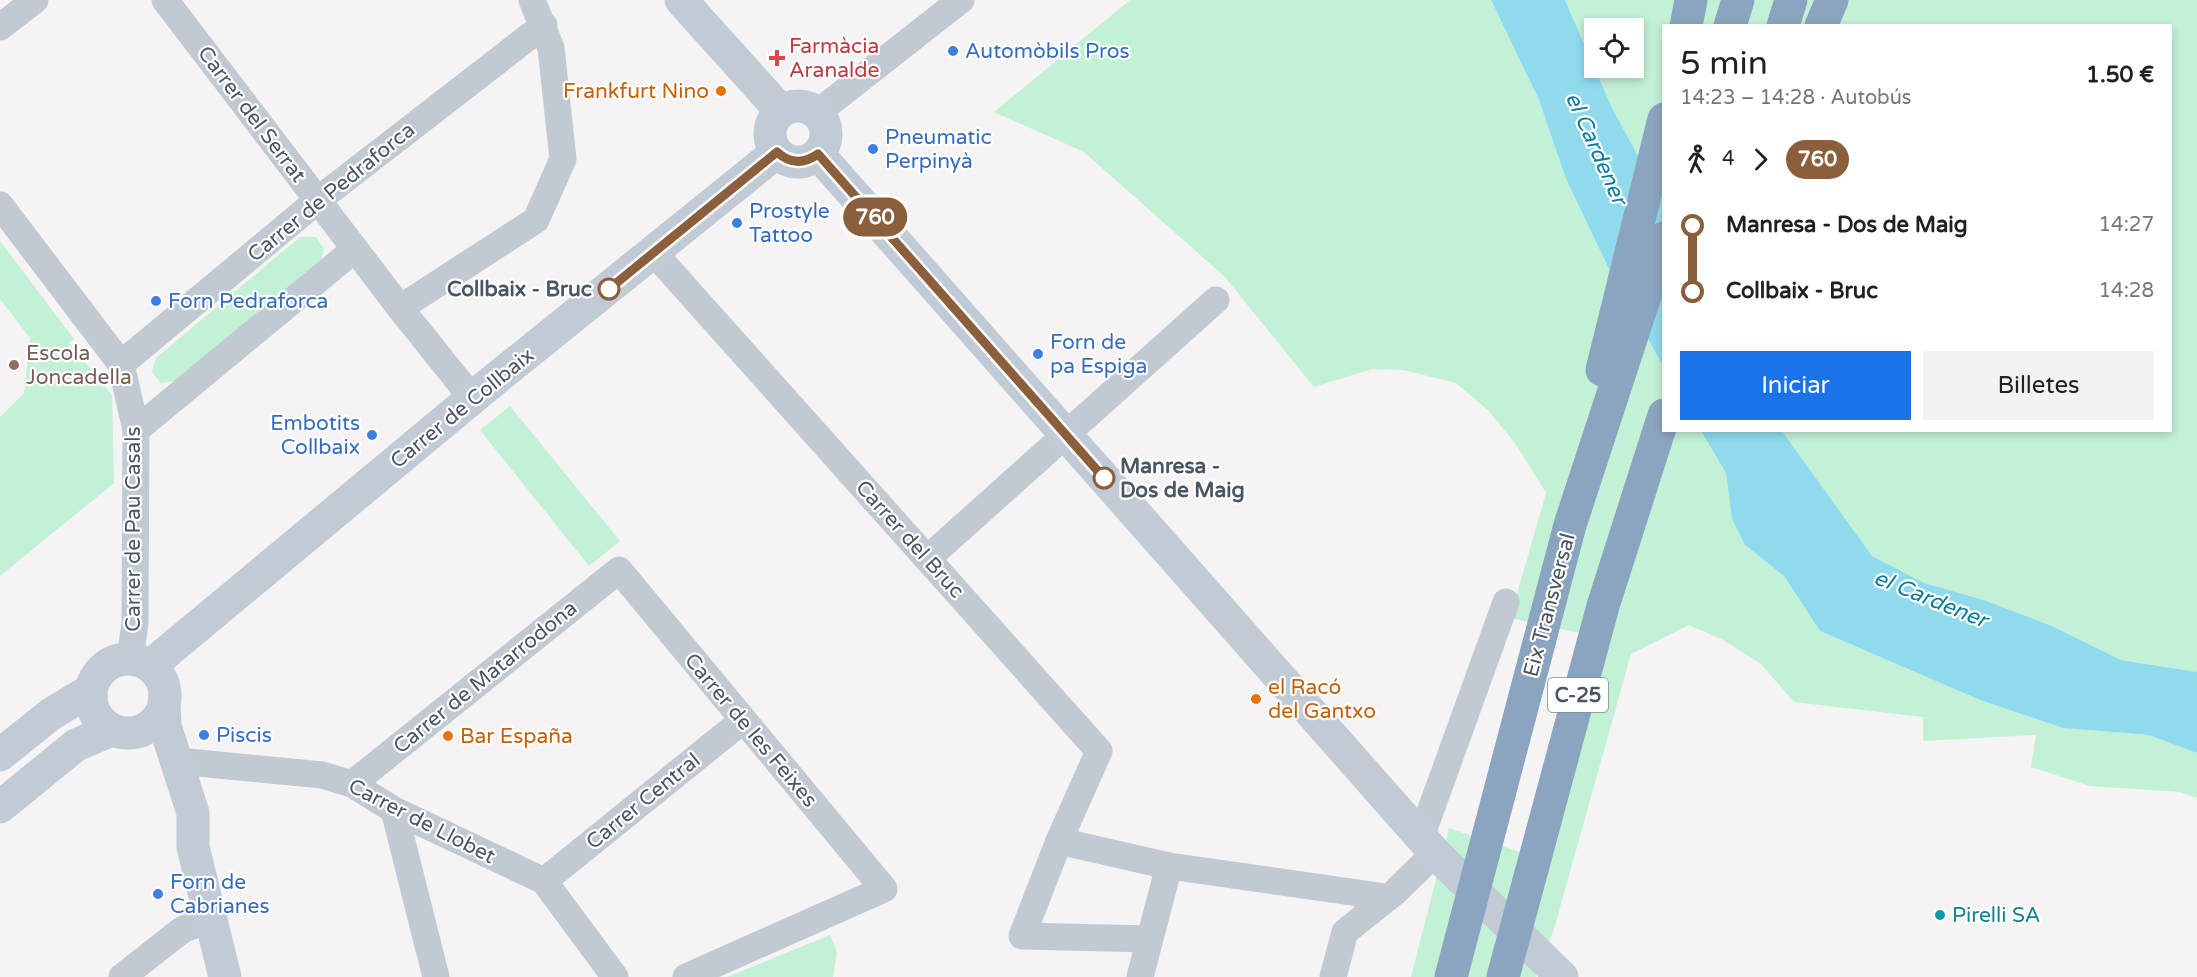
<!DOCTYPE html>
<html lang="es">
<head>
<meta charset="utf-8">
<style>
	body { margin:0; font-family:"Varela Round",sans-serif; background:#f2f2f2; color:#202124; height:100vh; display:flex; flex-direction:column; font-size:22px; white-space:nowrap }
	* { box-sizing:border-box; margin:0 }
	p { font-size:20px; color:#757577 }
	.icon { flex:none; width:33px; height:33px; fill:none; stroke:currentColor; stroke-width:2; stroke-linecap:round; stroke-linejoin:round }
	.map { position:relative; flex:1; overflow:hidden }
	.panel { position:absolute; left:1662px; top:24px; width:510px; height:408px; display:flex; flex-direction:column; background:#fff; border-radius:0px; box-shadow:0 3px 9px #0003 }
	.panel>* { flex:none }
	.badge { padding:0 12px; border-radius:20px; font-size:21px; line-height:39px }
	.controls { position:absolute; left:1584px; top:18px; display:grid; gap:12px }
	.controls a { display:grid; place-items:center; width:60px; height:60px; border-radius:0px; background:#fff; box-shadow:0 3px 9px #0003; font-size:30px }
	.map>.badge { position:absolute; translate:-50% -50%; box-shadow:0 0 0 3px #fff }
	.legs { display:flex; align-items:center; gap:9px; height:66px; padding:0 18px; font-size:20px }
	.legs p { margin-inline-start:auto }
	.overview { display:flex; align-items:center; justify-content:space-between; height:102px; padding:0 18px }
	h1 { font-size:33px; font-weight:600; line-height:45px }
	.button { display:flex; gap:12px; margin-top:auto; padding:12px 18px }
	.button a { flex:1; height:69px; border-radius:0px; background:#1a73e8; color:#fff; font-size:24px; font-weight:600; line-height:69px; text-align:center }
	.button a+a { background:#f2f2f2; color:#202124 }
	ul { padding:0 18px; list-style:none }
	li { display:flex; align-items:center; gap:21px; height:66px; font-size:22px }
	li i { display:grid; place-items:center; width:9px; height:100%; margin:0 8px; background:currentColor }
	li i::after { content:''; width:15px; height:15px; margin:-8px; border:4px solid; border-radius:50%; background:#fff }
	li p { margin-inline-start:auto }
	li:first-child i { background:linear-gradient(#0000 50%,currentColor 0) }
	li:last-child i { background:linear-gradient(currentColor 50%,#0000 0) }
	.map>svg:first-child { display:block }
	.green { fill:#c3f1d5; fill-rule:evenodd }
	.water { fill:#90daee }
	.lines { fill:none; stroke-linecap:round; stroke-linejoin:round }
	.street { stroke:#c1cad2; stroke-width:27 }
	.secondary { stroke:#c1cbd6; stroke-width:33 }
	.highway { stroke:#8ba5c1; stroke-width:33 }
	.line-1-casing { stroke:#fff; stroke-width:14 }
	.line-1 { stroke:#8b5e3c; stroke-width:9 }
	.shop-dot { fill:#3f7fe0; stroke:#fff; stroke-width:2 }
	.health-dot { fill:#e0444e; stroke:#fff; stroke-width:2 }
	.food-dot { fill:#e8710a; stroke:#fff; stroke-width:2 }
	.stop-1-dot { fill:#fff; stroke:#8b5e3c; stroke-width:3 }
	.education-dot { fill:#8d6e63; stroke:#fff; stroke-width:2 }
	.culture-dot { fill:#0f9aa8; stroke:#fff; stroke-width:2 }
	.labels { text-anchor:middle; stroke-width:4.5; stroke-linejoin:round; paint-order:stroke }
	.shield { fill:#fff; stroke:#808990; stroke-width:1.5 }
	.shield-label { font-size:20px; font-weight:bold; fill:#4a5661 }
	.health-label { font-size:21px; fill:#be3a42; stroke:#fff; text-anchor:start }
	.shop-label { font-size:21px; fill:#366cbe; stroke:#fff; text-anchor:start }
	.food-label { font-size:21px; fill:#c56008; stroke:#fff; text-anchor:start }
	.street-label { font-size:21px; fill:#4a5661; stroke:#fff }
	.stop-label { font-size:21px; font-weight:bold; fill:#4a5661; stroke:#fff; text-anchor:end }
	.education-label { font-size:21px; fill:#785e54; stroke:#fff; text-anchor:start }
	.culture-label { font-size:21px; fill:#0d838f; stroke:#fff; text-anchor:start }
	.water-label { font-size:22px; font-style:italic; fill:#0c7c9b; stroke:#fff }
</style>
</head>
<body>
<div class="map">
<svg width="2197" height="977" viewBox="0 0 2197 977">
	<rect width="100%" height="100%" fill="#f5f3f3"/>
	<path class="green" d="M 1130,0 L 1491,0 L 1539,100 L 1566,179 L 1610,271 L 1663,366 L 1664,430 L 1701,431 L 1726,473 L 1732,519 L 1745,545 L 1784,576 L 1820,631 L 1980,700 L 2063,728 L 2149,735 L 2197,753 L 2197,798 L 2180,792 L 2090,786 L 2031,767 L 2036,735 L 1923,741 L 1923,717 L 1794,702 L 1761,664 L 1723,640 L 1689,625 L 1631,654 L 1554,929 L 1536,977 L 1411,977 L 1449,828 L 1549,862 L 1608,639 L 1510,618 L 1546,493 L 1517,446 L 1489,411 L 1456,383 L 1403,370 L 1372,369 L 1314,387 L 1224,276 L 1084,152 L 994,112 Z
		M 1565,0 L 2197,0 L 2197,672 L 2121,660 L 2052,626 L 1984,600 L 1924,583 L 1872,556 L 1782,431 L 2170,430 L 2170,26 L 1664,26 L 1663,202 L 1612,108 ZM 1594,28 L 1634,28 L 1634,68 L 1594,68 Z
		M 300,237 L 316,237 L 324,249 L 321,260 L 176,381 L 161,383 L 152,372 L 156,358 Z
		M 0,241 L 74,339 L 69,343 L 112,395 L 114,483 L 0,576 L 0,417 L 24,393 L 30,338 L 0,299 Z
		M 510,406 L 620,541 L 589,566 L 480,430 Z
		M 830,935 L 837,952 L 833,977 L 727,977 Z"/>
	<path class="water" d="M 1491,0 L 1565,0 L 1612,108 L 1663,202 L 1663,366 L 1610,271 L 1566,179 L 1539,100 Z
		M 1701,431 L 1782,431 L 1872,556 L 1924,583 L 1984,600 L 2052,626 L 2121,660 L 2197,672 L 2197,753 L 2149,735 L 2063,728 L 1980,700 L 1820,631 L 1784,576 L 1745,545 L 1732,519 L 1726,473 Z"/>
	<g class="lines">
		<path class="street" d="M 165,0 L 400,308 L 472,398
			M 0,27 L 35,0
			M 817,113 L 961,0
			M 0,205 L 121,364 L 136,430 L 135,623 L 130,659
			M 654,253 L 1099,751 L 1059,841
			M 400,308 L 536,220 L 563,159 L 551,48 L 532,0
			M 121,364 L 318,200 L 544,25
			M 136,430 L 355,249
			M 928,558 L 1216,300
			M 178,761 L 322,775 L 352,784 L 394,810 L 544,881 L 615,977
			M 352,784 L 619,570 L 884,889 L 686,977
			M 394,810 L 436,977
			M 1421,837 L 1506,602
			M 1169,866 L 1386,897
			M 544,881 L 742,721
			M 122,977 L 182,930 L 210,918
			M 1140,977 L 1169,866 L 1059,841 L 1022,936 L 1150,939
			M 1333,977 L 1345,932 L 1395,892 L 1435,853"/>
		<path class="secondary" d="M 681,0 L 781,111
			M770 134a28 28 0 1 1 56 0a28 28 0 1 1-56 0Z
			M 818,154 L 1435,853 L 1562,977
			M91 696a37 37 0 1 1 74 0a37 37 0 1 1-74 0Z
			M 150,666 L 488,385 L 777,152
			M 164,702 L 165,726 L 193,813 L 193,847 L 225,977
			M 0,755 L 51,714 L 91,690
			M 0,807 L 76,745 L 112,730"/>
		<path class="highway" d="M 1686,26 L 1691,0
			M 1730,26 L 1738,0
			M 1783,26 L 1791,0
			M 1821,26 L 1832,0
			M 1602,370 L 1664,119
			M 1451,977 L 1570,525 L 1664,238
			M 1503,977 L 1603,606 L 1664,415"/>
	</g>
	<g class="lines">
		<g class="line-1-casing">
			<path id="line-1" d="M 609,289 L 777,152 C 790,164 804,164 818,154 L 1104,478"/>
		</g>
		<use href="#line-1" class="line-1"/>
	</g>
	<g class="shop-dot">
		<circle cx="953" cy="51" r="6"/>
		<circle cx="873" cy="149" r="6"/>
		<circle cx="737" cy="223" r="6"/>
		<circle cx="156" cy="301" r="6"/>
		<circle cx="1038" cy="354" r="6"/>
		<circle cx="372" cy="435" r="6"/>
		<circle cx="204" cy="735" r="6"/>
		<circle cx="158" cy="894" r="6"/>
	</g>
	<path class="health-dot" d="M774 49h6v6h6v6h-6v6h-6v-6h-6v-6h6z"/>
	<g class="food-dot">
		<circle cx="721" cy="91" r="6"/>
		<circle cx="1256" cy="699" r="6"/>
		<circle cx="448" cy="736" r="6"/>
	</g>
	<g class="stop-1-dot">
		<circle cx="609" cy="289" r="10"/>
		<circle cx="1104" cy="478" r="10"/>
	</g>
	<circle class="education-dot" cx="14" cy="365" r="6"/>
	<circle class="culture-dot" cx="1940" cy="915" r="6"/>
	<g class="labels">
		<rect class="shield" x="1548" y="678" width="60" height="34" rx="4.5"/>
		<g class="shield-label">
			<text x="1578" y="702">C-25</text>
		</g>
		<g class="health-label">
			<text x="789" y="53">Farmàcia<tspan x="789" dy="24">Aranalde</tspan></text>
		</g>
		<g class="shop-label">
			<text x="965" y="58">Automòbils Pros</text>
			<text x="885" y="144">Pneumatic<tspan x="885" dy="24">Perpinyà</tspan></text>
			<text x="749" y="218">Prostyle<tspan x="749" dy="24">Tattoo</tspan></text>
			<text x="168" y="308">Forn Pedraforca</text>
			<text x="1050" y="349">Forn de<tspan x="1050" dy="24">pa Espiga</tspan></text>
			<text x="360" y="430" text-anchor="end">Embotits<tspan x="360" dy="24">Collbaix</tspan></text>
			<text x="216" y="742">Piscis</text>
			<text x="170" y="889">Forn de<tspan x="170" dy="24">Cabrianes</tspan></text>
		</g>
		<g class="food-label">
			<text x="709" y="98" text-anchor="end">Frankfurt Nino</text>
			<text x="1268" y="694">el Racó<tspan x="1268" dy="24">del Gantxo</tspan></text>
			<text x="460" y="743">Bar España</text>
		</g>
		<g class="street-label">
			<text transform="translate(252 114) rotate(53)" y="7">Carrer del Serrat</text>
			<text transform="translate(331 192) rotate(-39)" y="7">Carrer de Pedraforca</text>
			<text transform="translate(462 408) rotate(-39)" y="7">Carrer de Collbaix</text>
			<text transform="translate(133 529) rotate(-90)" y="7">Carrer de Pau Casals</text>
			<text transform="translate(910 539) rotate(48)" y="7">Carrer del Bruc</text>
			<text transform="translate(1549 605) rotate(-75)" y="7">Eix Transversal</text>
			<text transform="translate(485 677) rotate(-39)" y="7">Carrer de Matarrodona</text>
			<text transform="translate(751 730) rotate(50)" y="7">Carrer de les Feixes</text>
			<text transform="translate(643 801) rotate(-39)" y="7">Carrer Central</text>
			<text transform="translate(422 821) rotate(27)" y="7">Carrer de Llobet</text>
		</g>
		<g class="stop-label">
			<text x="592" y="296">Collbaix - Bruc</text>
			<text x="1120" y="473" text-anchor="start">Manresa -<tspan x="1120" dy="24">Dos de Maig</tspan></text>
		</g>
		<g class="education-label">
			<text x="26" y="360">Escola<tspan x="26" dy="24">Joncadella</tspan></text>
		</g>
		<g class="culture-label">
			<text x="1952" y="922">Pirelli SA</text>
		</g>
		<g class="water-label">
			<text transform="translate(1597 148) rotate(66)" y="8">el Cardener</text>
			<text transform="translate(1931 598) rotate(22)" y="8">el Cardener</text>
		</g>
	</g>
</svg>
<div class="controls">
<a><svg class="icon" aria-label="locate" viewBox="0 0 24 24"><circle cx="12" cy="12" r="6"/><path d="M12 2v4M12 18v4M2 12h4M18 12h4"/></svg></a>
</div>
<b class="badge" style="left:875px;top:217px;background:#8b5e3c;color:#fff">760</b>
<section class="panel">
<div class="overview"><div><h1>5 min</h1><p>14:23 – 14:28 · Autobús</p></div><b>1.50 €</b></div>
<div class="legs"><svg class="icon" aria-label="walk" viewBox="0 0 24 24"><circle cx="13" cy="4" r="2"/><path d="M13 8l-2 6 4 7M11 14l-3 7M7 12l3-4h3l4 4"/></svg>4<svg class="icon" aria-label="forward" viewBox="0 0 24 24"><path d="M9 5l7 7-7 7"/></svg><b class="badge" style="background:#8b5e3c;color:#fff">760</b></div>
<ul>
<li><i style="color:#8b5e3c"></i><b>Manresa - Dos de Maig</b><p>14:27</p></li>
<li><i style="color:#8b5e3c"></i><b>Collbaix - Bruc</b><p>14:28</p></li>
</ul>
<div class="button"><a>Iniciar</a><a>Billetes</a></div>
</section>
</div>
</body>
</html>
